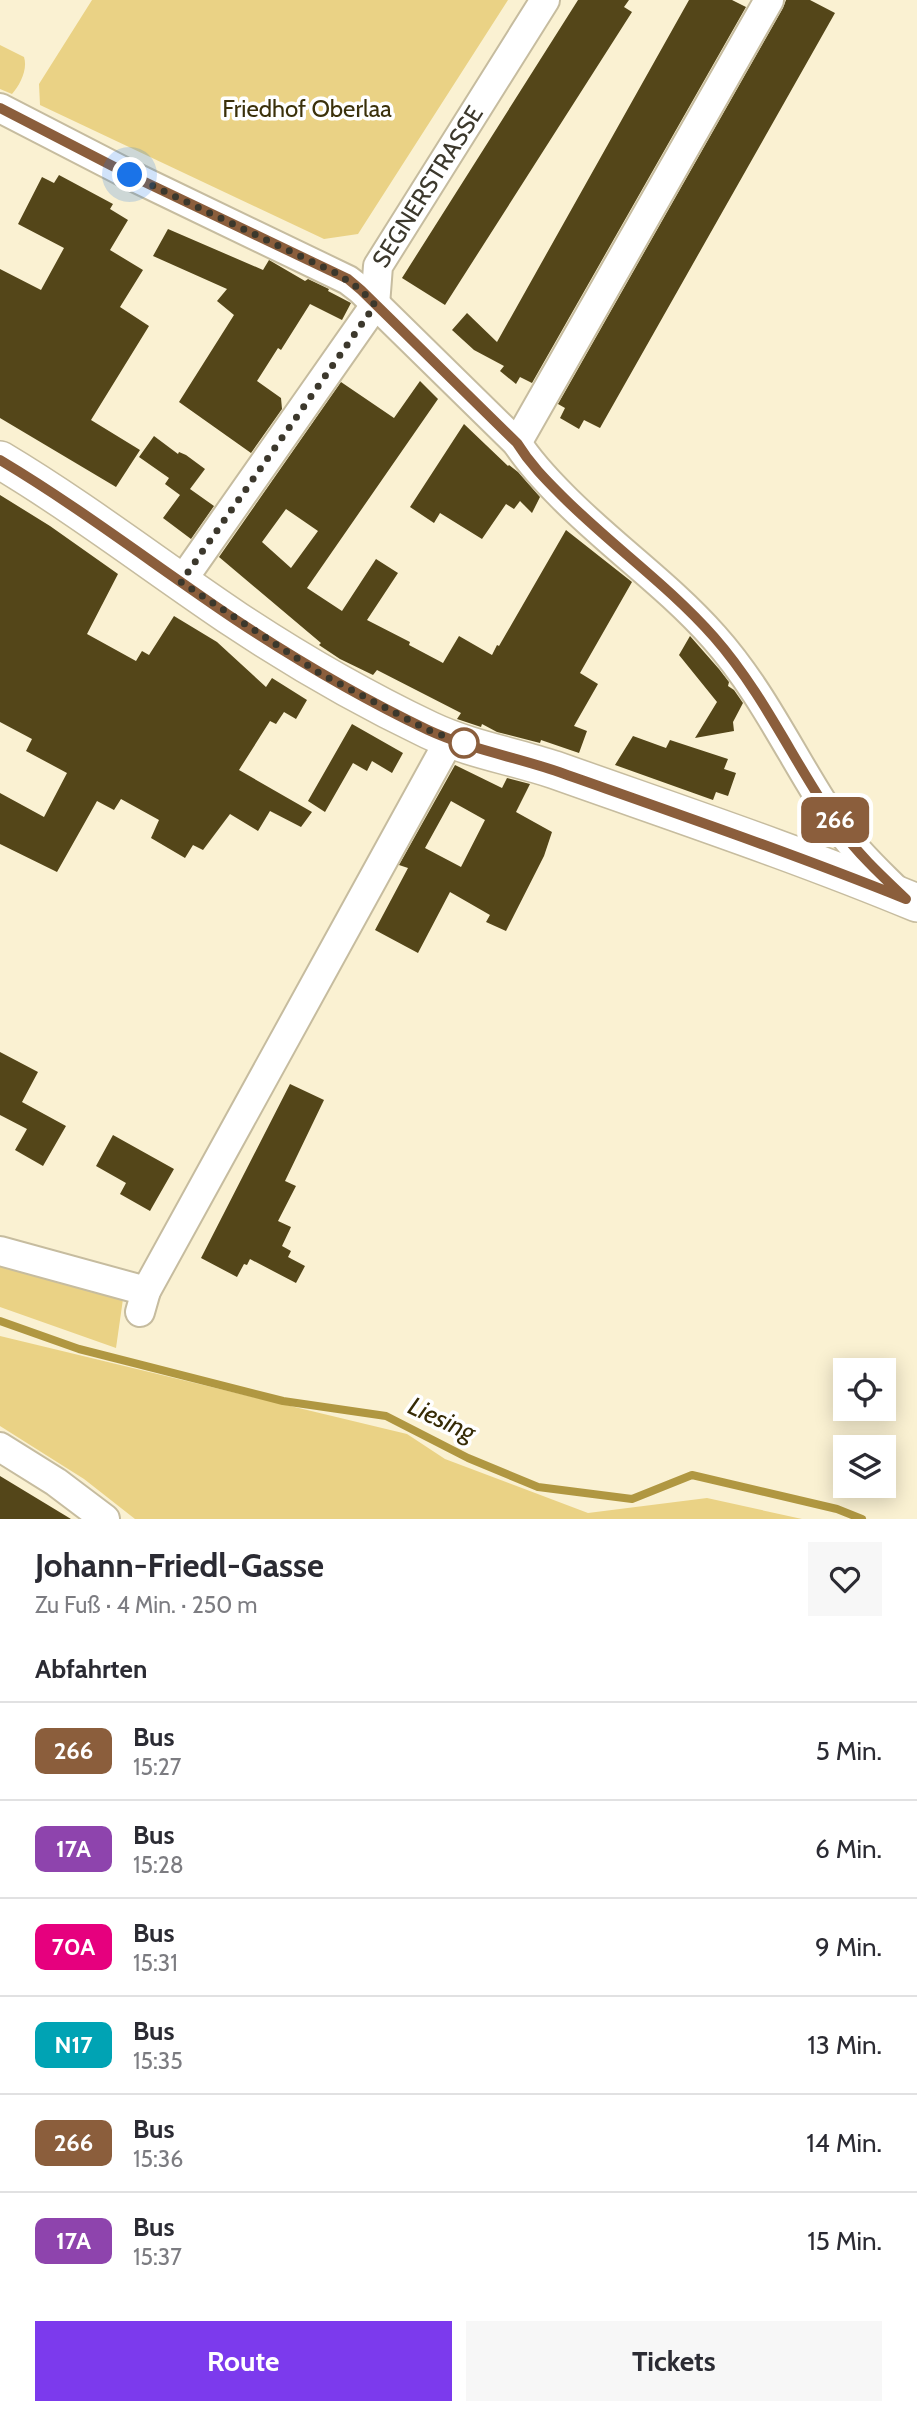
<!DOCTYPE html>
<html lang="de">
<head>
<meta charset="utf-8">
<style>
	body { margin:0; font-family:Cabin,sans-serif; background:#f7f7f7; color:#2b2b33; height:100vh; display:flex; flex-direction:column; font-size:26px; white-space:nowrap }
	* { box-sizing:border-box; margin:0 }
	p { font-size:23px; color:#7c7c81 }
	.icon { flex:none; width:38px; height:38px; fill:none; stroke:currentColor; stroke-width:2; stroke-linecap:round; stroke-linejoin:round }
	.map { position:relative; height:1519px; overflow:hidden }
	.sheet { display:flex; flex-direction:column; background:#fff; flex:1 }
	.sheet>* { flex:none }
	.badge { padding:0 14px; border-radius:10px; font-size:24px; line-height:46px }
	.fabs { position:absolute; left:833px; top:1358px; display:grid; gap:14px }
	.fabs a { display:grid; place-items:center; width:63px; height:63px; border-radius:0px; background:#fff; box-shadow:0 4px 18px #0003; font-size:35px }
	.you { position:absolute; width:35px; height:35px; margin:-18px; border:5px solid #fff; border-radius:50%; background:#1a73e8; box-shadow:0 0 0 10px #1a73e833 }
	.map>.badge { position:absolute; translate:-50% -50%; box-shadow:0 0 0 4px #fff }
	h2 { padding:0 35px; font-size:26px; line-height:63px }
	.round { display:grid; place-items:center; flex:none; width:74px; height:74px; border-radius:0px; background:#f7f7f7 }
	.summary { display:flex; align-items:center; justify-content:space-between; height:119px; padding:0 35px }
	h1 { font-size:33px; font-weight:700; line-height:52px }
	.cta { display:flex; gap:14px; margin-top:auto; padding:14px 35px }
	.cta a { flex:1; height:80px; border-radius:0px; background:#7c3aed; color:#fff; font-size:28px; font-weight:700; line-height:80px; text-align:center }
	.cta a+a { background:#f7f7f7; color:#2b2b33 }
	ul { padding:0; list-style:none }
	li { display:flex; align-items:center; gap:21px; height:98px; padding:0 35px; border-top:2px solid #e1e1e2 }
	li div { flex:1 }
	li b { display:block; font-size:26px }
	li em { font-style:normal }
	li .badge { min-width:77px; font-weight:700; text-align:center }
	.map>svg:first-child { display:block }
	.green { fill:#ead285 }
	.lines { fill:none; stroke-linecap:round; stroke-linejoin:round }
	.stream { stroke:#b09741; stroke-width:8 }
	.building { fill:#544619; fill-rule:evenodd }
	.minor-casing { stroke:#c6bc9f; stroke-width:32 }
	.major-casing { stroke:#c6bc9f; stroke-width:40 }
	.minor { stroke:#fff; stroke-width:28 }
	.major { stroke:#fff; stroke-width:37 }
	.line-casing { stroke:#fff; stroke-width:16 }
	.line { stroke:#8b5e3c; stroke-width:10 }
	.walk { stroke:#3c382c; stroke-width:7; stroke-dasharray:0 12.6 }
	.stop-dot { fill:#fff; stroke:#8b5e3c; stroke-width:3.5 }
	.labels { text-anchor:middle; stroke-width:7; stroke-linejoin:round; paint-order:stroke }
	.park-label { font-size:24px; fill:#3b310b; stroke:#fff }
	.street-label { font-size:24px; fill:#3c382c; stroke:#fff }
	.water-label { font-size:26px; font-style:italic; fill:#362b05; stroke:#fff }
</style>
</head>
<body>
<div class="map">
<svg width="917" height="1519" viewBox="0 0 917 1519">
	<rect width="100%" height="100%" fill="#faf1d2"/>
	<path class="green" d="M 92,0 L 508,0 L 358,234 L 324,239 L 40,105 L 39,84 Z
		M 0,45 L 24,57 C 28,69 20,85 12,94 L 0,89 Z
		M 0,1261 L 123,1299 L 116,1348 L 0,1307 Z
		M 0,1336 L 407,1434 L 445,1459 L 588,1513 L 707,1498 L 802,1519 L 135,1519 L 84,1479 L 0,1426 Z"/>
	<g class="lines">
		<path class="stream" d="M 0,1321 L 79,1349 L 283,1401 L 386,1416 L 468,1458 L 538,1487 L 632,1499 L 692,1475 L 837,1509 L 862,1519"/>
	</g>
	<path class="building" d="M 578,0 L 629,0 L 624,7 L 632,12 L 445,305 L 402,278 Z
		M 689,0 L 732,0 L 746,7 L 532,383 L 520,377 L 516,384 L 500,371 L 504,366 L 474,350 L 452,330 L 467,313 L 497,342 Z
		M 786,0 L 810,0 L 835,13 L 600,428 L 584,420 L 579,429 L 560,418 L 565,408 L 558,404 L 783,8 Z
		M 59,175 L 113,204 L 110,209 L 128,220 L 110,250 L 143,270 L 120,307 L 149,326 L 91,420 L 140,450 L 116,487 L 0,418 L 0,269 L 41,290 L 64,248 L 18,224 L 42,177 L 54,183 Z
		M 168,229 L 263,270 L 269,260 L 305,281 L 308,279 L 329,289 L 328,291 L 351,303 L 342,320 L 310,304 L 281,350 L 278,348 L 257,381 L 281,398 L 282,409 L 251,453 L 179,402 L 234,315 L 217,301 L 227,289 L 153,256 Z
		M 420,381 L 438,399 L 307,588 L 342,611 L 376,559 L 398,573 L 367,620 L 410,642 L 409,645 L 443,663 L 459,636 L 492,655 L 497,645 L 499,646 L 566,530 L 632,582 L 580,673 L 598,684 L 574,726 L 587,731 L 579,753 L 541,740 L 540,743 L 497,732 L 482,724 L 481,727 L 457,719 L 461,713 L 377,670 L 373,675 L 340,659 L 319,645 L 321,643 L 219,557 L 341,382 L 394,418 ZM 286,509 L 318,531 L 291,568 L 262,542 Z
		M 464,424 L 508,466 L 509,465 L 518,472 L 540,497 L 532,513 L 520,501 L 514,509 L 506,504 L 482,539 L 440,513 L 434,523 L 410,507 Z
		M 154,436 L 178,454 L 179,452 L 186,455 L 205,469 L 190,489 L 214,506 L 191,539 L 163,518 L 180,495 L 165,484 L 169,478 L 139,457 Z
		M 0,495 L 50,526 L 118,574 L 87,634 L 136,661 L 142,651 L 149,655 L 174,616 L 217,642 L 266,687 L 272,678 L 307,700 L 296,719 L 284,712 L 276,724 L 270,721 L 239,770 L 312,812 L 301,827 L 270,811 L 258,831 L 230,814 L 203,850 L 193,845 L 185,858 L 151,838 L 159,820 L 121,799 L 114,810 L 97,801 L 57,872 L 0,844 L 0,793 L 44,817 L 67,773 L 26,751 L 32,739 L 0,722 Z
		M 690,636 L 719,669 L 729,682 L 728,686 L 734,690 L 743,703 L 733,722 L 734,731 L 695,738 L 717,702 L 679,655 Z
		M 352,724 L 403,753 L 392,773 L 372,761 L 367,771 L 353,763 L 325,812 L 308,801 Z
		M 633,736 L 666,748 L 670,740 L 728,759 L 724,769 L 736,773 L 728,796 L 716,792 L 713,800 L 615,765 Z
		M 455,765 L 502,788 L 507,778 L 530,784 L 516,812 L 552,832 L 544,856 L 506,931 L 486,922 L 490,915 L 450,892 L 418,953 L 375,930 L 408,868 L 399,865 ZM 451,801 L 485,820 L 461,867 L 425,848 Z
		M 0,1052 L 38,1072 L 22,1102 L 66,1126 L 43,1166 L 15,1150 L 27,1129 L 0,1115 Z
		M 290,1084 L 324,1100 L 285,1181 L 296,1186 L 278,1221 L 291,1227 L 282,1246 L 291,1251 L 288,1257 L 305,1266 L 296,1283 L 250,1259 L 247,1265 L 244,1264 L 237,1277 L 201,1258 Z
		M 113,1135 L 174,1169 L 150,1211 L 120,1194 L 126,1183 L 96,1166 Z
		M 0,1476 L 71,1519 L 0,1519 Z"/>
	<g class="lines">
		<g class="minor-casing">
			<g id="minor">
				<path d="M 0,108 L 130,175 L 348,280 L 361,290 L 517,443 C 530,463 545,479 562,496 C 610,545 668,585 714,637 C 765,694 796,766 839,828 C 856,852 877,871 897,891"/>
				<path d="M 517,443 L 769,0"/>
				<path id="s1" d="M 181,582 L 375,305 L 378,266 L 545,0"/>
				<path d="M 0,1251 L 146,1291"/>
				<path d="M 140,1312 L 146,1291 L 450,739"/>
				<path d="M 0,1447 L 56,1482 L 105,1519"/>
			</g>
		</g>
		<g class="major-casing">
			<path id="major" d="M 0,460 C 82,509 157,567 236,620 C 298,661 362,698 429,730 C 469,749 513,756 555,770 C 676,813 799,854 917,903"/>
		</g>
		<use href="#minor" class="minor"/>
		<use href="#major" class="major"/>
	</g>
	<g class="lines">
		<g class="line-casing">
			<path id="line" d="M 0,108 L 130,175 L 348,279 L 361,290 L 517,443 C 530,464 545,479 562,496 C 611,545 668,585 714,637 C 765,695 796,767 840,829 C 859,855 883,877 906,899 C 791,853 675,813 559,772 C 516,757 469,749 428,730 C 361,698 298,661 236,620 C 157,567 82,509 0,460"/>
		</g>
		<use href="#line" class="line"/>
		<path class="walk" d="M 130,175 L 338,274 L 361,290 L 375,305 L 181,582 L 321,674 L 428,730 L 464,743"/>
	</g>
	<circle class="stop-dot" cx="464" cy="743" r="14"/>
	<g class="labels">
		<g class="park-label">
			<text x="307" y="117">Friedhof Oberlaa</text>
		</g>
		<g class="street-label">
			<text dy="8" stroke="none"><textPath href="#s1" startOffset="471">SEGNERSTRASSE</textPath></text>
		</g>
		<g class="water-label">
			<text transform="translate(442 1419) rotate(25)" y="9">Liesing</text>
		</g>
	</g>
</svg>
<div class="fabs">
<a><svg class="icon" aria-label="locate" viewBox="0 0 24 24"><circle cx="12" cy="12" r="6"/><path d="M12 2v4M12 18v4M2 12h4M18 12h4"/></svg></a>
<a><svg class="icon" aria-label="layers" viewBox="0 0 24 24"><path d="M12 4l9 5-9 5-9-5zM3 14l9 5 9-5"/></svg></a>
</div>
<div class="you" style="left:130px;top:175px"></div>
<b class="badge" style="left:835px;top:820px;background:#8b5e3c;color:#fff">266</b>
</div>
<section class="sheet">
<div class="summary"><div><h1>Johann-Friedl-Gasse</h1><p>Zu Fuß · 4 Min. · 250 m</p></div><a class="round"><svg class="icon" aria-label="heart" viewBox="0 0 24 24"><path d="M12 20l-8-8c-3-5 5-10 8-4 3-6 11-1 8 4z"/></svg></a></div>
<h2>Abfahrten</h2>
<ul>
<li><span class="badge" style="background:#8b5e3c;color:#fff">266</span><div><b>Bus</b><p>15:27</p></div><em>5 Min.</em></li>
<li><span class="badge" style="background:#8e44ad;color:#fff">17A</span><div><b>Bus</b><p>15:28</p></div><em>6 Min.</em></li>
<li><span class="badge" style="background:#e6007e;color:#fff">70A</span><div><b>Bus</b><p>15:31</p></div><em>9 Min.</em></li>
<li><span class="badge" style="background:#00a3b4;color:#fff">N17</span><div><b>Bus</b><p>15:35</p></div><em>13 Min.</em></li>
<li><span class="badge" style="background:#8b5e3c;color:#fff">266</span><div><b>Bus</b><p>15:36</p></div><em>14 Min.</em></li>
<li><span class="badge" style="background:#8e44ad;color:#fff">17A</span><div><b>Bus</b><p>15:37</p></div><em>15 Min.</em></li>
</ul>
<div class="cta"><a>Route</a><a>Tickets</a></div>
</section>
</body>
</html>
